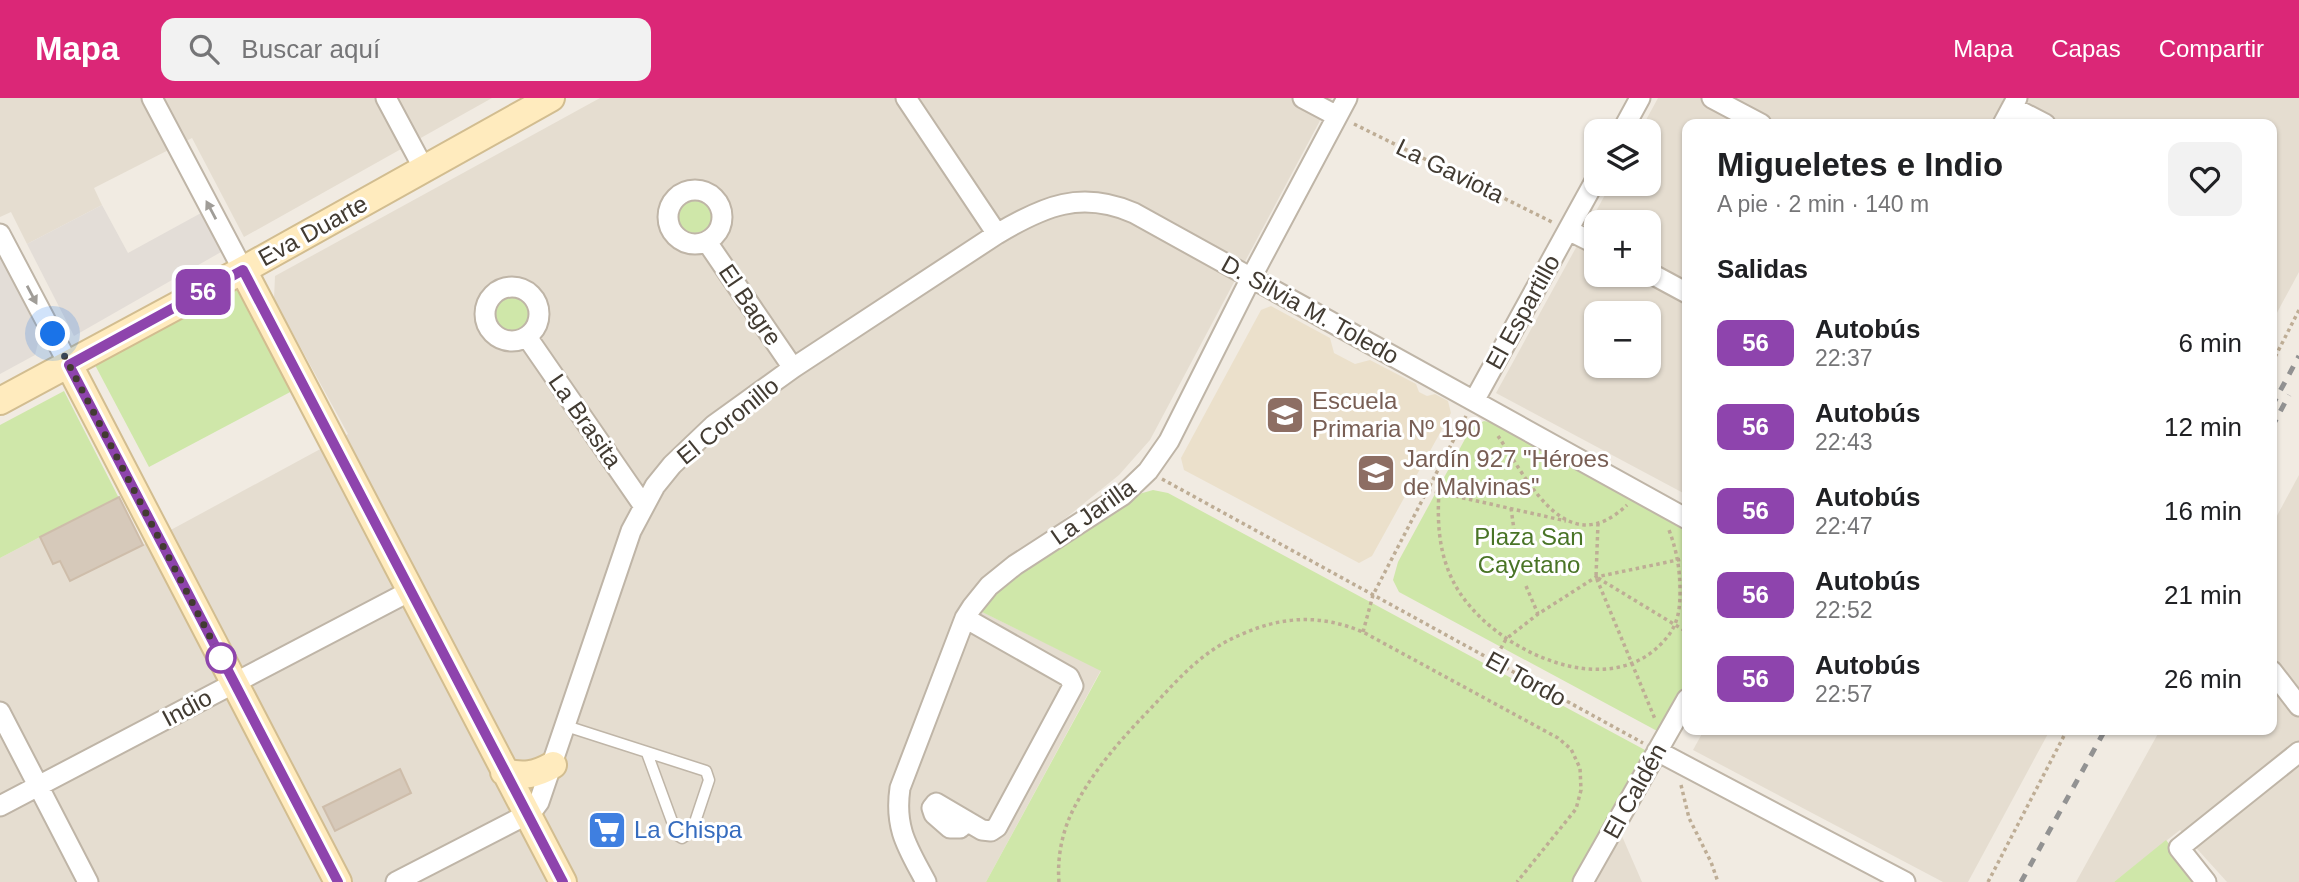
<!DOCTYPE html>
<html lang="es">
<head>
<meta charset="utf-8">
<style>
	body { margin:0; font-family:Arial,sans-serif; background:#f2f2f2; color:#202124; height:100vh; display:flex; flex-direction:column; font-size:26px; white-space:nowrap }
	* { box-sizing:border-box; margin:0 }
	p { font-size:23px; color:#757577 }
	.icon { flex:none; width:38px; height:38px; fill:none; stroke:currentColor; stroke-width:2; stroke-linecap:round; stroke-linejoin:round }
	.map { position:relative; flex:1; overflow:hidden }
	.sheet { position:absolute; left:1682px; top:21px; width:595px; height:616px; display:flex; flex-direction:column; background:#fff; border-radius:14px; box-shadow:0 2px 5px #0004 }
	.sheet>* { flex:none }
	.badge { padding:0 14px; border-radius:10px; font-size:24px; line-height:46px }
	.buttons { position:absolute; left:1584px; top:21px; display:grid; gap:14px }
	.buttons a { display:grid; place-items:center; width:77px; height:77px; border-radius:14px; background:#fff; box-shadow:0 2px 5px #0004; font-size:35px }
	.you { position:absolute; width:35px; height:35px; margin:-18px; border:5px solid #fff; border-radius:50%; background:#1a73e8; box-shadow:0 0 0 10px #1a73e833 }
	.map>.badge { position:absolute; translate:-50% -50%; box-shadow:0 0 0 4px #fff }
	h2 { padding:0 35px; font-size:26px; line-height:63px }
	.round { display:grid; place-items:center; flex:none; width:74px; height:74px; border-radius:14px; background:#f2f2f2 }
	.summary { display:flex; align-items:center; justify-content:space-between; height:119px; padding:0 35px }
	h1 { font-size:33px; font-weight:600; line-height:52px }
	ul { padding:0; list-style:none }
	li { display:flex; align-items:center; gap:21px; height:84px; padding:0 35px }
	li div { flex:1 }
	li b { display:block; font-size:26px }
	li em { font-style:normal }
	li .badge { min-width:77px; font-weight:700; text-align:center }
	header { display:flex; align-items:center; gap:42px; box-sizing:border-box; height:98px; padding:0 35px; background:#db2777; color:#fff }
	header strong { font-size:33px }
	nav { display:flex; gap:38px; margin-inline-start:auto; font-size:24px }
	.search { width:490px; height:63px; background:#f2f2f2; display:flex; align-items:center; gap:18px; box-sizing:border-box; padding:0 24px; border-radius:14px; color:#757577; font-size:26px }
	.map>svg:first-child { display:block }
	.residential { fill:#e5ddd0; fill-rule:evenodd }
	.industrial { fill:#e3ddd7 }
	.education { fill:#ebe0cb }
	.green { fill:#cfe7a9 }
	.building { fill:#d6c9ba; stroke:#cebdaa; stroke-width:2 }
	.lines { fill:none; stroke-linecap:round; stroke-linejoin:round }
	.lane-casing { stroke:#bfb5a7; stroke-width:13 }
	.street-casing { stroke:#bfb5a7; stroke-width:23 }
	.secondary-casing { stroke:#d2bd90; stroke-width:30 }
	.path { stroke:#bead95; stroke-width:3.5; stroke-dasharray:3.5 3.5; stroke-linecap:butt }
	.lane { stroke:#fff; stroke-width:10 }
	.street { stroke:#fff; stroke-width:19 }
	.secondary { stroke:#ffebbe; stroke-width:26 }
	.rail { stroke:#929292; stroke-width:5; stroke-dasharray:9 9; stroke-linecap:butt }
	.oneway { fill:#a09d98 }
	.line-casing { stroke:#fff; stroke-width:16 }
	.line { stroke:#8e44ad; stroke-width:10 }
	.walk { stroke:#423b32; stroke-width:7; stroke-dasharray:0 12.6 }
	.stop-dot { fill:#fff; stroke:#8e44ad; stroke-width:3.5 }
	.labels { text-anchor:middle; stroke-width:6; stroke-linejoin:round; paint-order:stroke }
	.street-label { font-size:24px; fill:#423b32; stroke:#fff }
	.education-label { font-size:24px; fill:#785e54; stroke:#fff; text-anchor:start }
	.park-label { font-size:24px; fill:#497426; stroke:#fff }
	.shop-label { font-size:24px; fill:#366cbe; stroke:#fff; text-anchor:start }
</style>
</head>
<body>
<header>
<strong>Mapa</strong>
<div class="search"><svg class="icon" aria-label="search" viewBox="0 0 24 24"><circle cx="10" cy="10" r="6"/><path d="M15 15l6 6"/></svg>Buscar aquí</div>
<nav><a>Mapa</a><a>Capas</a><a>Compartir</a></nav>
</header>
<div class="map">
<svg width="2299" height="784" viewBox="0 0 2299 784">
	<rect width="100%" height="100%" fill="#f1ebe2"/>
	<path class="residential" d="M 0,0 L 492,0 L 244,139 L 192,40 L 94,90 L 102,107 L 27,146 L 11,114 L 0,119 Z
		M 600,0 L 1332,0 L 1150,342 L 1119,377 L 962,504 L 1101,572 L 986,784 L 0,784 L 0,460 L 40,439 L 53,466 L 60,463 L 70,483 L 143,447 L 348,336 L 274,201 L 275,178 Z
		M 1658,0 L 2299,0 L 2299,174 L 2272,224 L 2272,26 L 1687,26 L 1687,397 L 1496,295 L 1611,86 L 1648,86 L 1648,33 L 1640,33 ZM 1596,124 L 1648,124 L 1648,177 L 1596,177 ZM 1596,215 L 1648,215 L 1648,268 L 1596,268 Z
		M 2299,377 L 2299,784 L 2227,784 L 2180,732 L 2114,784 L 2076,784 L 2160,632 L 2272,632 L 2272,427 Z
		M 1704,632 L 2050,632 L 1968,784 L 1943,784 L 1693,652 Z
		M 1611,713 L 1642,784 L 1571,784 Z"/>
	<path class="industrial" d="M 102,107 L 128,155 L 201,115 L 221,154 L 74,238 L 27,146 Z
		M 0,158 L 40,237 L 35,257 L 0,276 Z"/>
	<path class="education" d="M 1271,208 L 1330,240 L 1334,255 L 1355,266 L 1370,262 L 1416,286 L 1419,294 L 1427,298 L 1435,296 L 1448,303 L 1451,315 L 1372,458 L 1359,465 L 1184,372 L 1181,360 L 1261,212 Z"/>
	<path class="green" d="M676 117a18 18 0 1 1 36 0a18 18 0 1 1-36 0Z
		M 240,189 L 294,292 L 149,369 L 95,267 Z
		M494 214a18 18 0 1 1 36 0a18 18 0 1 1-36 0Z
		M 64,293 L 143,447 L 70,483 L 60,463 L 53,466 L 40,439 L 0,460 L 0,327 Z
		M 1484,323 L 1501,326 L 1687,427 L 1687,582 L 1659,634 L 1399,494 L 1393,482 L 1398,464 L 1471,330 Z
		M 1153,392 L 1168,395 L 1645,652 L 1571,784 L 986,784 L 1101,573 L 980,513 L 984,502 L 1008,482 L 1139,396 Z
		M 2166,742 L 2200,784 L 2114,784 Z"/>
	<path class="building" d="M 119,399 L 143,447 L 70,483 L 60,463 L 53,466 L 40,439 Z
		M 400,671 L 411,695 L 335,733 L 323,709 Z"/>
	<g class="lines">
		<g class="lane-casing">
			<path id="lane" d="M 566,628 L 706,673 L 709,682 L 692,733 L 682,740 L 677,737 L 647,655"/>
		</g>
		<g class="street-casing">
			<path id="street" d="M 152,0 L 243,172
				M 386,0 L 424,71
				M 906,0 L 997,136
				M 1303,0 L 1337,18
				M 1712,0 L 1761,26
				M 2012,9 L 2045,26
				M 2003,26 L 2017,0
				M 1622,33 L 1640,0
				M668 119a27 27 0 1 1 54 0a27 27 0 1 1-54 0Z
				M 1568,132 L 1596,146
				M 0,136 L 69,267
				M 707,144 L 793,270
				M 1648,174 L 1687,195
				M485 216a27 27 0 1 1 54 0a27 27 0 1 1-54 0Z
				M 527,239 L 643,407
				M 1474,303 L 1596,81
				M 965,520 L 1069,579 L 1073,588 L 997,729 L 991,733 L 982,732 L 936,705 L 932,710 L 934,716 L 950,730 L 960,730 L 967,723
				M 2272,573 L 2299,608
				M 0,614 L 88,784
				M 1657,653 L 1905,784
				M 0,708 L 412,492
				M 396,784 L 526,717 L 533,712 L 539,704 L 631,433 L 655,388 L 672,367 L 714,327 L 793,270 L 997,136 C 1044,108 1081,92 1134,115 L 1687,421
				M 926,784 C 908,750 894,731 900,690 L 965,520 L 972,509 L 989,488 L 1015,467 L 1123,397 L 1148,373 L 1169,343 L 1251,180 L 1347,0
				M 1583,784 L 1687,601
				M 2206,784 L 2179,750 L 2299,654"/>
		</g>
		<g class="secondary-casing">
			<path id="secondary" d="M 243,172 L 563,784
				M 69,267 L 338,784
				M 0,303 L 243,172 L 551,0
				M 504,674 C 524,679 535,677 553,667"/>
		</g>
		<path class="path" d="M 1354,26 L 1554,125
			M 2272,265 L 2299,212
			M 1498,338 C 1528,382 1566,465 1627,407
			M 1162,381 L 1643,645
			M 1428,392 L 1566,423
			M 1439,394 C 1437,425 1439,455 1453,483 C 1483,544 1591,601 1652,554 C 1674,536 1680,522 1680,494 C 1680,472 1677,453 1669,432
			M 1511,410 L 1515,439
			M 1598,425 L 1596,479 L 1655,621
			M 1598,480 L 1687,534
			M 1526,488 L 1538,516
			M 1363,534 L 1373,497 L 1466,318
			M 1494,563 L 1506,541 L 1538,516 L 1596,479 L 1687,460
			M 1681,687 L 1689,720 L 1711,764 L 1718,784
			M 1059,784 C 1057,760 1062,734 1073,712 C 1093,672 1123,639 1154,607 C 1180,579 1204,552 1240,537 C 1282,518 1320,516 1363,534 L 1558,640 L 1571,651 L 1580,670 L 1581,692 L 1576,711 L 1517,784
			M 1988,784 L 2067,632"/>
		<use href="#lane" class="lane"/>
		<use href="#street" class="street"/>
		<use href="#secondary" class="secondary"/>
		<path class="rail" d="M 2272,308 L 2299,258
			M 2272,329 L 2289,297
			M 2021,784 L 2105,632"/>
	</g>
	<defs><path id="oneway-solid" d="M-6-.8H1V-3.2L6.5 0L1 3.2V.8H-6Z" transform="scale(1.75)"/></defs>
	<g class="oneway">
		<use href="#oneway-solid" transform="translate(211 112) rotate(-118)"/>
		<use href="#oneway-solid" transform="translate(32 197) rotate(62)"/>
	</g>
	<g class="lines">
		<g class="line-casing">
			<path id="line" d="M 338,784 L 69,267 L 243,172 L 563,784"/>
		</g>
		<use href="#line" class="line"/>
		<path class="walk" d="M 53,236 L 221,560"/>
	</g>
	<defs>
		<g id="school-square" transform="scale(2.0125)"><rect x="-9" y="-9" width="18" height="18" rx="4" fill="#8d6e63" stroke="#fff"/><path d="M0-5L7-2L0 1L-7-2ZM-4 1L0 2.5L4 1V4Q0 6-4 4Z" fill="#fff"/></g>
		<g id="supermarket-square" transform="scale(2.0125)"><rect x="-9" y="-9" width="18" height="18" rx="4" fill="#3f7fe0" stroke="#fff"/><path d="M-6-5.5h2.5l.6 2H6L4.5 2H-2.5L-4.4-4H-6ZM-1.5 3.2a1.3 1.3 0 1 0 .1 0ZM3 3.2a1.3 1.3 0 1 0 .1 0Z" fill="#fff"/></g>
	</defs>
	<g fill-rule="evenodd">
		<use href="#school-square" x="1285" y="317"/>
		<use href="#school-square" x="1376" y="375"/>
		<use href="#supermarket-square" x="607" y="732"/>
	</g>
	<circle class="stop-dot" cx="221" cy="560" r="14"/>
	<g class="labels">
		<g class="street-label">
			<text transform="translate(1450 73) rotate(26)" y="8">La Gaviota</text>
			<text transform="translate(313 133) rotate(-29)" y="8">Eva Duarte</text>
			<text transform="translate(750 207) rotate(56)" y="8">El Bagre</text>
			<text transform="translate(1310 212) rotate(29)" y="8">D. Silvia M. Toledo</text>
			<text transform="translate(1523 214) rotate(-61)" y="8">El Espartillo</text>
			<text transform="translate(585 323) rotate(55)" y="8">La Brasita</text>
			<text transform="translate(728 323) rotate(-39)" y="8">El Coronillo</text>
			<text transform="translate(1093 414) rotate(-35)" y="8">La Jarilla</text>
			<text transform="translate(1526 581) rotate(29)" y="8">El Tordo</text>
			<text transform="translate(187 610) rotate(-28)" y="8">Indio</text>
			<text transform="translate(1635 693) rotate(-61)" y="8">El Caldén</text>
		</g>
		<g class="education-label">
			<text x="1312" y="311">Escuela<tspan x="1312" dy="28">Primaria Nº 190</tspan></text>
			<text x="1403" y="369">Jardín 927 "Héroes<tspan x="1403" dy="28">de Malvinas"</tspan></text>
		</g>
		<g class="park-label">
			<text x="1529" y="447">Plaza San<tspan x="1529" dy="28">Cayetano</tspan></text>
		</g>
		<g class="shop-label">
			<text x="634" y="740">La Chispa</text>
		</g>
	</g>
</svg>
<div class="buttons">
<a><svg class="icon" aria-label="layers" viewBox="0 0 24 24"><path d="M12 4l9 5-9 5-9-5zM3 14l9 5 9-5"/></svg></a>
<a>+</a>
<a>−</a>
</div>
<div class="you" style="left:53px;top:236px"></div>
<b class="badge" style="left:203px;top:194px;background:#8e44ad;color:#fff">56</b>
<section class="sheet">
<div class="summary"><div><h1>Migueletes e Indio</h1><p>A pie · 2 min · 140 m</p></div><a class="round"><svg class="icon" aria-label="heart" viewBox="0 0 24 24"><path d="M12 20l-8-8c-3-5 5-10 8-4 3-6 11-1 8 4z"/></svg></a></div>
<h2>Salidas</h2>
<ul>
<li><span class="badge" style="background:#8e44ad;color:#fff">56</span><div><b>Autobús</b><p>22:37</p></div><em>6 min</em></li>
<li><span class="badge" style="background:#8e44ad;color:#fff">56</span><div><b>Autobús</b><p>22:43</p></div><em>12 min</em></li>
<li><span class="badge" style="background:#8e44ad;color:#fff">56</span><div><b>Autobús</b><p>22:47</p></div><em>16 min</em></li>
<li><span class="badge" style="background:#8e44ad;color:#fff">56</span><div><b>Autobús</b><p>22:52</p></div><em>21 min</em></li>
<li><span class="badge" style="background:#8e44ad;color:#fff">56</span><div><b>Autobús</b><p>22:57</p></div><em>26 min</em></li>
</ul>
</section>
</div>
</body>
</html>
